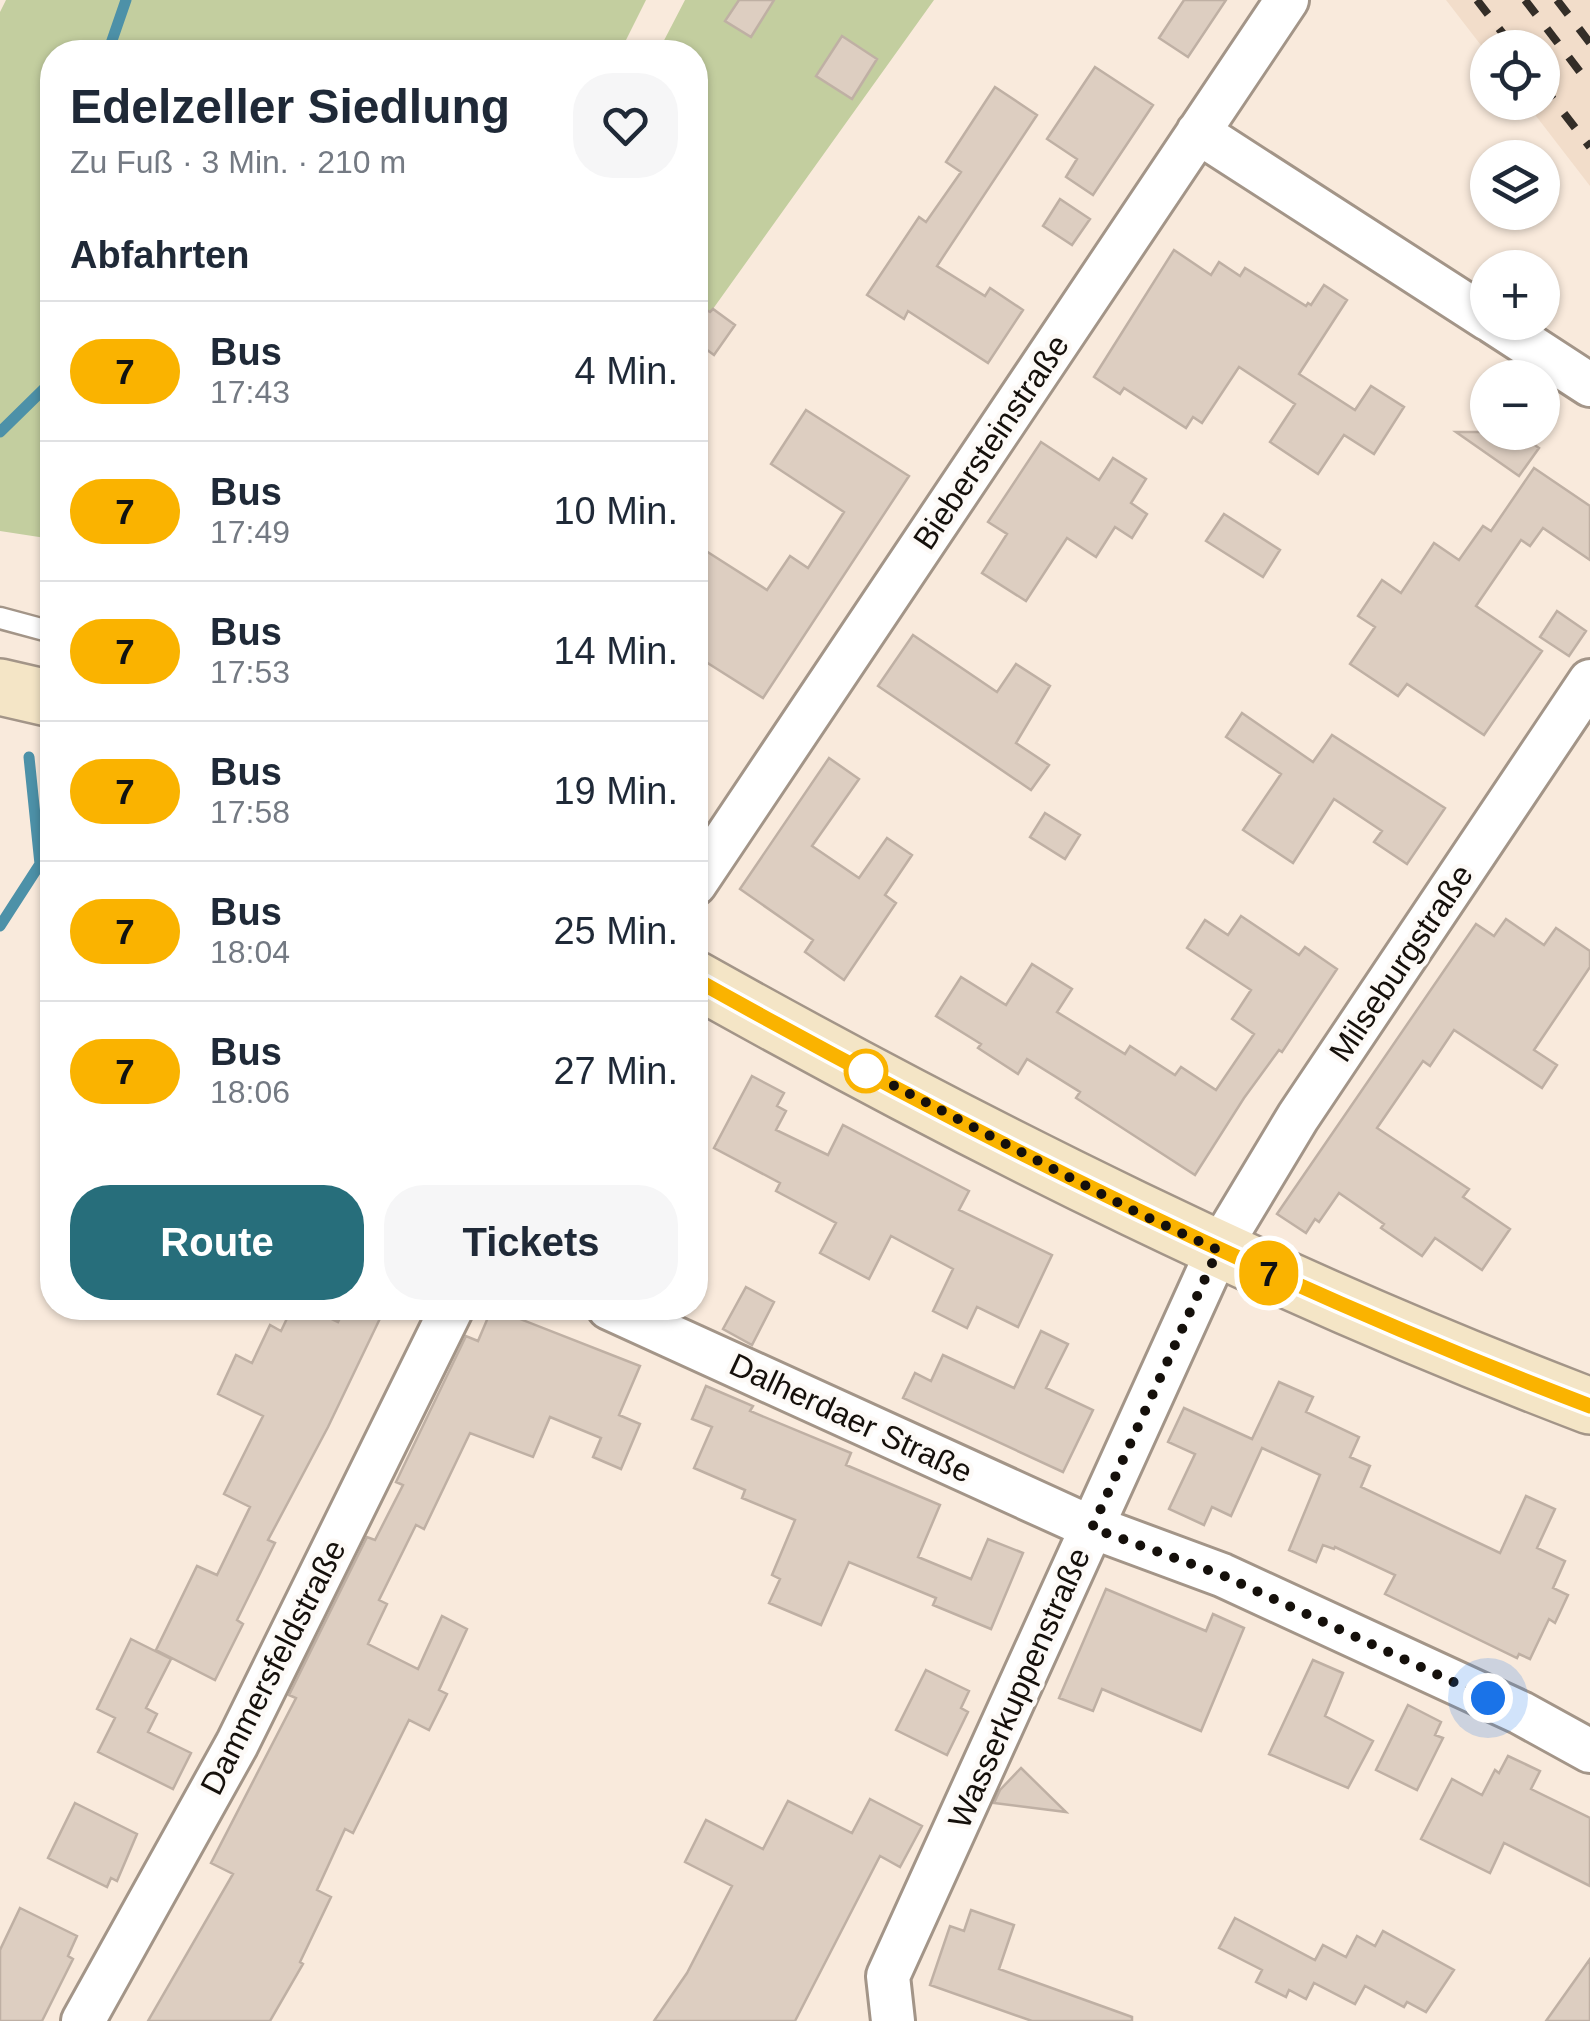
<!DOCTYPE html>
<html lang="de">
<head>
<meta charset="utf-8">
<style>
	body { margin:0; font-family:Helvetica,sans-serif; background:#f6f6f7; color:#1f2937; height:100vh; display:flex; flex-direction:column; font-size:38px; white-space:nowrap }
	* { box-sizing:border-box; margin:0 }
	p { font-size:32px; color:#747a83 }
	.icon { flex:none; width:55px; height:55px; fill:none; stroke:currentColor; stroke-width:2; stroke-linecap:round; stroke-linejoin:round }
	.map { position:relative; flex:1; overflow:hidden }
	.panel { position:absolute; left:40px; top:40px; width:668px; height:1280px; display:flex; flex-direction:column; background:#fff; border-radius:40px; box-shadow:0 2px 8px #0004 }
	.panel>* { flex:none }
	.badge { padding:0 20px; border-radius:32px; font-size:35px; line-height:65px }
	.buttons { position:absolute; left:1470px; top:30px; display:grid; gap:20px }
	.buttons a { display:grid; place-items:center; width:90px; height:90px; border-radius:50%; background:#fff; box-shadow:0 2px 8px #0004; font-size:50px }
	.you { position:absolute; width:50px; height:50px; margin:-25px; border:8px solid #fff; border-radius:50%; background:#1a73e8; box-shadow:0 0 0 15px #1a73e833 }
	.map>.badge { position:absolute; translate:-50% -50%; box-shadow:0 0 0 5px #fff }
	h2 { padding:0 30px; font-size:38px; line-height:90px }
	.round { display:grid; place-items:center; flex:none; width:105px; height:105px; border-radius:40px; background:#f6f6f7 }
	.overview { display:flex; align-items:center; justify-content:space-between; height:170px; padding:0 30px }
	h1 { font-size:48px; font-weight:700; line-height:75px }
	.cta { display:flex; gap:20px; margin-top:auto; padding:20px 30px }
	.cta a { flex:1; height:115px; border-radius:40px; background:#276e7b; color:#fff; font-size:40px; font-weight:700; line-height:115px; text-align:center }
	.cta a+a { background:#f6f6f7; color:#1f2937 }
	ul { padding:0; list-style:none }
	li { display:flex; align-items:center; gap:30px; height:140px; padding:0 30px; border-top:2px solid #e0e1e3 }
	li div { flex:1 }
	li b { display:block; font-size:38px }
	li em { font-style:normal }
	li .badge { min-width:110px; font-weight:700; text-align:center }
	.map>svg:first-child { display:block }
	.built { fill:#f2ddca }
	.green { fill:#c3ce9f }
	.lines { fill:none; stroke-linecap:round; stroke-linejoin:round }
	.stream { stroke:#4d91a8; stroke-width:11 }
	.building { fill:#ddcec1; stroke:#bfb0a4; stroke-width:2.5 }
	.service-casing { stroke:#a39588; stroke-width:25 }
	.minor-casing { stroke:#a39588; stroke-width:48 }
	.secondary-casing { stroke:#a39588; stroke-width:60 }
	.service { stroke:#fff; stroke-width:20 }
	.minor { stroke:#fff; stroke-width:42 }
	.secondary { stroke:#f4e5c6; stroke-width:55 }
	.rail { stroke:#342e28; stroke-width:8; stroke-dasharray:18 18; stroke-linecap:butt }
	.line-casing { stroke:#fff; stroke-width:22 }
	.line { stroke:#fab300; stroke-width:15 }
	.walk { stroke:#15100b; stroke-width:10; stroke-dasharray:0 18 }
	.stop-dot { fill:#fff; stroke:#fab300; stroke-width:5 }
	.labels { text-anchor:middle; stroke-width:9; stroke-linejoin:round; paint-order:stroke }
	.street-label { font-size:32px; fill:#15100b; stroke:#fdfaf7 }
</style>
</head>
<body>
<div class="map">
<svg width="1590" height="2021" viewBox="0 0 1590 2021">
	<rect width="100%" height="100%" fill="#f9eadc"/>
	<path class="built" d="M 1446,0 L 1590,0 L 1590,186 L 1526,103 L 1542,102 L 1542,48 L 1488,48 L 1487,53 Z"/>
	<path class="green" d="M 6,0 L 646,0 L 620,52 L 52,52 L 52,539 L 0,531 L 0,12 Z
		M 685,0 L 934,0 L 695,334 L 695,52 L 658,52 Z"/>
	<g class="lines">
		<path class="stream" d="M 108,52 L 126,0
			M 0,432 L 52,381
			M 0,926 L 40,864 L 29,757"/>
	</g>
	<path class="building" d="M 739,0 L 774,0 L 751,37 L 725,21 Z
		M 1184,0 L 1226,0 L 1188,57 L 1159,38 Z
		M 842,36 L 877,59 L 852,99 L 816,76 Z
		M 1095,67 L 1153,105 L 1093,195 L 1066,177 L 1077,159 L 1047,139 Z
		M 995,87 L 1037,115 L 937,266 L 985,296 L 990,288 L 1023,310 L 988,363 L 908,311 L 904,319 L 867,295 L 919,217 L 926,222 L 961,172 L 946,162 Z
		M 1060,199 L 1090,219 L 1072,245 L 1043,226 Z
		M 1174,250 L 1211,275 L 1219,262 L 1240,276 L 1245,268 L 1306,306 L 1308,303 L 1311,305 L 1324,285 L 1347,300 L 1299,374 L 1355,410 L 1371,386 L 1404,407 L 1374,454 L 1344,435 L 1318,474 L 1270,442 L 1295,404 L 1239,367 L 1202,423 L 1193,417 L 1186,428 L 1124,388 L 1120,394 L 1094,377 Z
		M 695,303 L 710,312 L 713,309 L 735,325 L 714,355 L 695,341 Z
		M 806,410 L 909,476 L 763,698 L 695,655 L 695,544 L 767,590 L 790,556 L 808,568 L 844,512 L 771,464 Z
		M 1456,432 L 1516,432 L 1539,448 L 1519,476 Z
		M 1041,442 L 1099,480 L 1113,458 L 1146,479 L 1131,503 L 1147,514 L 1132,538 L 1115,527 L 1096,557 L 1067,538 L 1026,601 L 982,573 L 1007,534 L 988,522 Z
		M 1534,468 L 1590,506 L 1590,560 L 1543,528 L 1530,546 L 1521,540 L 1476,606 L 1542,651 L 1484,735 L 1407,684 L 1398,696 L 1350,664 L 1375,627 L 1358,616 L 1382,580 L 1401,593 L 1434,543 L 1459,560 L 1483,526 L 1491,531 Z
		M 1224,514 L 1280,550 L 1263,577 L 1206,541 Z
		M 1557,611 L 1586,631 L 1569,656 L 1540,637 Z
		M 913,635 L 997,692 L 1016,664 L 1050,686 L 1016,743 L 1049,765 L 1031,790 L 878,686 Z
		M 1242,713 L 1313,762 L 1332,735 L 1445,808 L 1407,864 L 1374,842 L 1382,831 L 1334,799 L 1293,863 L 1243,830 L 1281,774 L 1226,737 Z
		M 829,758 L 859,779 L 812,846 L 859,878 L 887,838 L 912,855 L 885,895 L 896,903 L 844,980 L 805,952 L 813,940 L 740,889 Z
		M 1045,813 L 1080,835 L 1065,859 L 1030,837 Z
		M 1241,916 L 1299,955 L 1305,947 L 1337,969 L 1282,1052 L 1279,1050 L 1244,1098 L 1195,1175 L 1076,1098 L 1080,1092 L 1027,1059 L 1018,1074 L 978,1048 L 981,1044 L 936,1016 L 961,977 L 1006,1005 L 1032,964 L 1072,989 L 1057,1012 L 1125,1054 L 1130,1046 L 1175,1075 L 1181,1067 L 1216,1090 L 1254,1034 L 1232,1019 L 1251,990 L 1187,948 L 1205,920 L 1228,935 Z
		M 1506,919 L 1544,945 L 1556,928 L 1590,951 L 1590,967 L 1534,1050 L 1557,1065 L 1542,1088 L 1454,1030 L 1430,1066 L 1423,1061 L 1377,1128 L 1469,1189 L 1463,1197 L 1510,1229 L 1482,1270 L 1435,1238 L 1422,1256 L 1381,1228 L 1384,1224 L 1339,1193 L 1319,1222 L 1315,1219 L 1306,1233 L 1277,1214 L 1476,924 L 1494,936 Z
		M 752,1076 L 784,1093 L 777,1106 L 786,1111 L 776,1130 L 828,1155 L 843,1125 L 969,1191 L 959,1210 L 1052,1255 L 1018,1327 L 977,1307 L 967,1328 L 933,1311 L 953,1269 L 891,1236 L 869,1279 L 820,1253 L 836,1223 L 776,1191 L 780,1183 L 714,1148 Z
		M 746,1287 L 774,1302 L 752,1345 L 723,1329 Z
		M 292,1308 L 309,1308 L 338,1322 L 345,1308 L 385,1308 L 328,1427 L 268,1540 L 275,1543 L 237,1620 L 243,1624 L 215,1680 L 156,1650 L 197,1566 L 217,1575 L 250,1507 L 224,1494 L 263,1416 L 218,1394 L 236,1355 L 252,1363 L 270,1325 L 281,1331 Z
		M 492,1308 L 640,1366 L 619,1415 L 640,1424 L 621,1469 L 593,1457 L 601,1438 L 550,1417 L 533,1457 L 470,1433 L 424,1529 L 416,1525 L 379,1600 L 387,1604 L 368,1644 L 418,1669 L 442,1616 L 467,1629 L 439,1690 L 447,1694 L 429,1730 L 409,1720 L 353,1833 L 345,1829 L 317,1890 L 331,1897 L 300,1962 L 303,1964 L 270,2021 L 148,2021 L 233,1874 L 211,1863 L 296,1698 L 289,1695 L 367,1537 L 375,1540 L 403,1485 L 396,1482 L 466,1336 L 478,1341 Z
		M 1041,1331 L 1068,1344 L 1046,1388 L 1093,1410 L 1063,1472 L 903,1398 L 915,1373 L 931,1381 L 943,1355 L 1014,1388 Z
		M 1279,1382 L 1313,1397 L 1306,1412 L 1359,1437 L 1350,1457 L 1370,1466 L 1361,1487 L 1500,1553 L 1526,1496 L 1555,1509 L 1537,1548 L 1565,1561 L 1553,1588 L 1568,1595 L 1555,1623 L 1549,1619 L 1530,1659 L 1519,1654 L 1517,1658 L 1385,1594 L 1395,1575 L 1335,1547 L 1334,1549 L 1323,1545 L 1316,1562 L 1289,1550 L 1320,1475 L 1262,1448 L 1231,1516 L 1212,1507 L 1204,1525 L 1169,1509 L 1195,1454 L 1168,1442 L 1184,1408 L 1252,1439 Z
		M 706,1386 L 753,1406 L 750,1411 L 851,1453 L 846,1465 L 940,1505 L 918,1557 L 971,1579 L 988,1539 L 1023,1553 L 991,1629 L 933,1605 L 936,1598 L 849,1562 L 821,1625 L 769,1603 L 780,1579 L 772,1575 L 795,1520 L 742,1498 L 745,1490 L 694,1468 L 712,1427 L 692,1419 Z
		M 1106,1589 L 1206,1631 L 1213,1614 L 1244,1628 L 1201,1731 L 1102,1689 L 1093,1711 L 1059,1698 Z
		M 131,1639 L 171,1659 L 146,1708 L 157,1714 L 148,1732 L 191,1753 L 173,1789 L 98,1752 L 115,1718 L 97,1709 Z
		M 1313,1660 L 1343,1673 L 1325,1716 L 1373,1741 L 1348,1788 L 1269,1754 Z
		M 926,1670 L 969,1691 L 961,1708 L 968,1712 L 947,1755 L 896,1730 Z
		M 1408,1705 L 1441,1722 L 1435,1735 L 1443,1738 L 1417,1790 L 1376,1770 Z
		M 1508,1756 L 1540,1771 L 1531,1789 L 1590,1818 L 1590,1886 L 1504,1843 L 1490,1873 L 1421,1839 L 1452,1779 L 1482,1795 L 1495,1770 L 1499,1773 Z
		M 1021,1768 L 1066,1812 L 994,1803 L 1000,1790 Z
		M 870,1799 L 922,1826 L 900,1867 L 880,1856 L 795,2021 L 654,2021 L 687,1973 L 732,1886 L 685,1862 L 706,1820 L 763,1849 L 788,1801 L 852,1833 Z
		M 75,1803 L 137,1834 L 117,1881 L 111,1878 L 107,1887 L 48,1858 Z
		M 20,1908 L 77,1936 L 68,1956 L 73,1959 L 42,2021 L 0,2021 L 0,1950 Z
		M 971,1910 L 1014,1925 L 999,1969 L 1132,2017 L 1132,2021 L 1032,2021 L 930,1985 L 950,1926 L 964,1931 Z
		M 1235,1918 L 1315,1960 L 1323,1945 L 1346,1957 L 1357,1936 L 1375,1946 L 1383,1931 L 1454,1970 L 1426,2012 L 1407,2002 L 1404,2007 L 1365,1986 L 1355,2004 L 1314,1983 L 1306,1999 L 1289,1990 L 1286,1997 L 1256,1982 L 1262,1970 L 1219,1948 Z
		M 1590,1959 L 1590,2021 L 1546,2021 Z"/>
	<g class="lines">
		<g class="service-casing">
			<path id="service" d="M 0,618 L 52,632"/>
		</g>
		<g class="minor-casing">
			<path id="minor" d="M 1198,132 L 1488,319
				M 1493,322 L 1590,385
				M 695,884 L 1287,0
				M 609,1308 L 1079,1522 L 1222,1575 L 1521,1713 L 1590,1751
				M 83,2021 L 237,1744 L 452,1308
				M 893,2021 L 888,1976 L 1218,1250 L 1298,1117 L 1590,681"/>
		</g>
		<g class="secondary-casing">
			<path id="secondary" d="M 0,687 L 52,699
				M 695,979 C 984,1141 1280,1288 1590,1406"/>
		</g>
		<use href="#service" class="service"/>
		<use href="#minor" class="minor"/>
		<use href="#secondary" class="secondary"/>
		<path class="rail" d="M 1477,0 L 1514,48
			M 1525,0 L 1590,85
			M 1557,0 L 1590,43
			M 1542,85 L 1590,147"/>
	</g>
	<g class="lines">
		<g class="line-casing">
			<path id="line" d="M 695,979 C 984,1141 1280,1288 1590,1406"/>
		</g>
		<use href="#line" class="line"/>
		<path class="walk" d="M 866,1071 L 864,1070 L 1136,1212 L 1218,1250 L 1092,1528 L 1222,1575 L 1488,1698"/>
	</g>
	<circle class="stop-dot" cx="866" cy="1071" r="20"/>
	<g class="labels">
		<g class="street-label">
			<text transform="translate(991 442) rotate(-56)" y="11">Biebersteinstraße</text>
			<text transform="translate(1401 963) rotate(-56)" y="11">Milseburgstraße</text>
			<text transform="translate(851 1418) rotate(25)" y="11">Dalherdaer Straße</text>
			<text transform="translate(273 1667) rotate(-63)" y="11">Dammersfeldstraße</text>
			<text transform="translate(1019 1688) rotate(-66)" y="11">Wasserkuppenstraße</text>
		</g>
	</g>
</svg>
<div class="buttons">
<a><svg class="icon" aria-label="locate" viewBox="0 0 24 24"><circle cx="12" cy="12" r="6"/><path d="M12 2v4M12 18v4M2 12h4M18 12h4"/></svg></a>
<a><svg class="icon" aria-label="layers" viewBox="0 0 24 24"><path d="M12 4l9 5-9 5-9-5zM3 14l9 5 9-5"/></svg></a>
<a>+</a>
<a>−</a>
</div>
<div class="you" style="left:1488px;top:1698px"></div>
<b class="badge" style="left:1269px;top:1273px;background:#fab300;color:#111">7</b>
<section class="panel">
<div class="overview"><div><h1>Edelzeller Siedlung</h1><p>Zu Fuß · 3 Min. · 210 m</p></div><a class="round"><svg class="icon" aria-label="heart" viewBox="0 0 24 24"><path d="M12 20l-8-8c-3-5 5-10 8-4 3-6 11-1 8 4z"/></svg></a></div>
<h2>Abfahrten</h2>
<ul>
<li><span class="badge" style="background:#fab300;color:#111">7</span><div><b>Bus</b><p>17:43</p></div><em>4 Min.</em></li>
<li><span class="badge" style="background:#fab300;color:#111">7</span><div><b>Bus</b><p>17:49</p></div><em>10 Min.</em></li>
<li><span class="badge" style="background:#fab300;color:#111">7</span><div><b>Bus</b><p>17:53</p></div><em>14 Min.</em></li>
<li><span class="badge" style="background:#fab300;color:#111">7</span><div><b>Bus</b><p>17:58</p></div><em>19 Min.</em></li>
<li><span class="badge" style="background:#fab300;color:#111">7</span><div><b>Bus</b><p>18:04</p></div><em>25 Min.</em></li>
<li><span class="badge" style="background:#fab300;color:#111">7</span><div><b>Bus</b><p>18:06</p></div><em>27 Min.</em></li>
</ul>
<div class="cta"><a>Route</a><a>Tickets</a></div>
</section>
</div>
</body>
</html>
